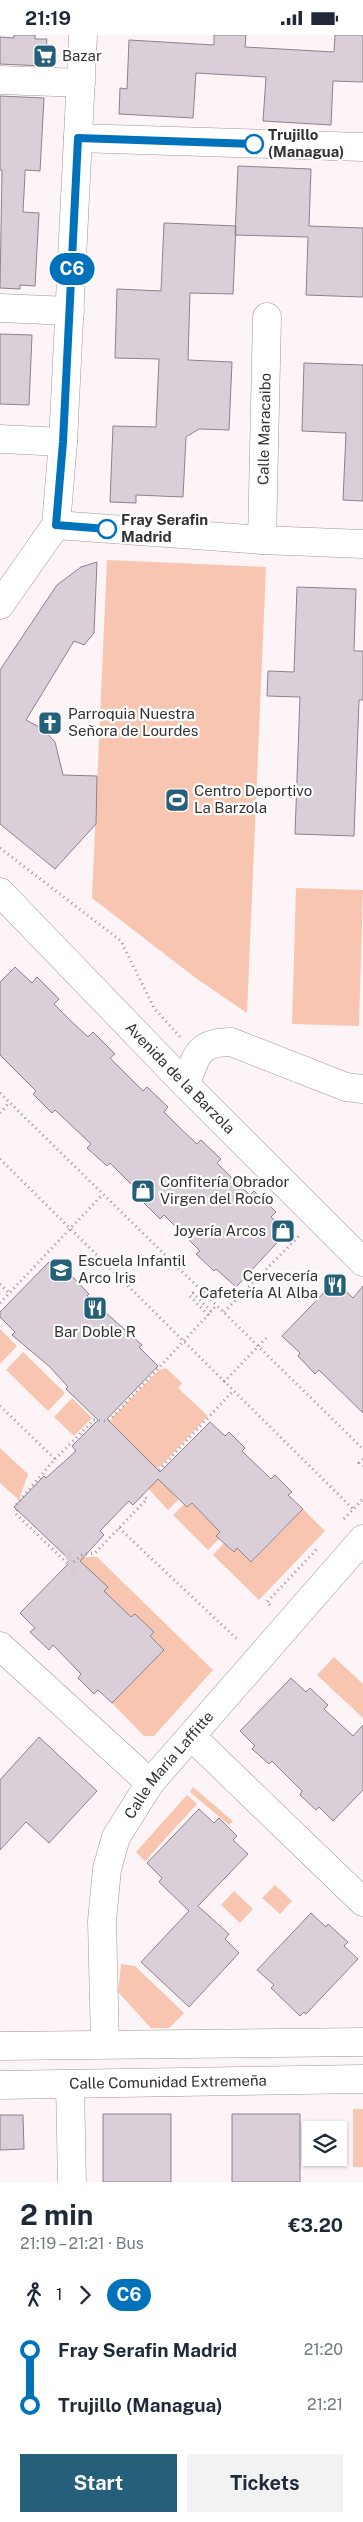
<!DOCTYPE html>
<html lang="en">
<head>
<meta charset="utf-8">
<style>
	body { margin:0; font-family:"Public Sans",sans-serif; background:#f2f2f3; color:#1f2937; height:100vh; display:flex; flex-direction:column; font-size:19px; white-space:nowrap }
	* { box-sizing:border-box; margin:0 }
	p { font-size:16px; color:#747a83 }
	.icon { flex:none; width:28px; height:28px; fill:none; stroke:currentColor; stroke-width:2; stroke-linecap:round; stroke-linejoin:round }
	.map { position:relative; height:2147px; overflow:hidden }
	.details { display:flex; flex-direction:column; background:#fff; flex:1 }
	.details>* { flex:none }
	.badge { padding:0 10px; border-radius:16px; font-size:18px; line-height:32px }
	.tools { position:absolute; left:302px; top:2086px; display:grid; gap:10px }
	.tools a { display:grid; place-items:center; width:45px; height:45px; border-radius:0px; background:#fff; box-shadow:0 1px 4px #0004; font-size:25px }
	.map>.badge { position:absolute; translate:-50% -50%; box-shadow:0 0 0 2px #fff }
	.legs { display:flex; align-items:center; gap:8px; height:55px; padding:0 20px; font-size:16px }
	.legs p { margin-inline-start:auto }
	.head { display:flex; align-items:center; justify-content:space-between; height:85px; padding:0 20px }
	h1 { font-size:28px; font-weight:700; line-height:38px }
	.cta { display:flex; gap:10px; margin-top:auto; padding:10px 20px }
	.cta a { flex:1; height:58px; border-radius:0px; background:#265f79; color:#fff; font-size:20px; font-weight:700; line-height:58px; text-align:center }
	.cta a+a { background:#f2f2f3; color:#1f2937 }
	ul { padding:0 20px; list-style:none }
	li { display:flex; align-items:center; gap:18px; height:55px; font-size:19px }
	li i { display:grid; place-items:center; width:8px; height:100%; margin:0 6px; background:currentColor }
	li i::after { content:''; width:12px; height:12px; margin:-6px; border:4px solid; border-radius:50%; background:#fff }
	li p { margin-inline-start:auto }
	li:first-child i { background:linear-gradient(#0000 50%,currentColor 0) }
	li:last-child i { background:linear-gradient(currentColor 50%,#0000 0) }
	.status { display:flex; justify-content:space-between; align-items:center; height:35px; padding:0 25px; background:#fff; direction:ltr }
	.status svg { height:14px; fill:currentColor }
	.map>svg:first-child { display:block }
	.green { fill:#f8c6b0 }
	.building { fill:#dacfd8; stroke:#8c828b }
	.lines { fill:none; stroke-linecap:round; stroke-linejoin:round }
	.minor-tunnel { stroke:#d5cdcf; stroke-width:28; stroke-dasharray:28 14; stroke-linecap:butt }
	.minor-casing { stroke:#a29599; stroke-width:29 }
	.path { stroke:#999294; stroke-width:3; stroke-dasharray:1 4; stroke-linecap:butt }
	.minor { stroke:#fff; stroke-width:28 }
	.line-1-casing { stroke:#fff; stroke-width:11 }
	.line-1 { stroke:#0072bc; stroke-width:8 }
	.stop-1-dot { fill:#fff; stroke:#0072bc; stroke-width:2.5 }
	.labels { text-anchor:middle; stroke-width:4.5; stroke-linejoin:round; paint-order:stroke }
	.poi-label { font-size:15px; fill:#342f31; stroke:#fff; text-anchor:start }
	.stop-label { font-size:15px; font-weight:bold; fill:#342f31; stroke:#fff; text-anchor:start }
	.street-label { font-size:15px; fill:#342f31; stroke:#fff }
</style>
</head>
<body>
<div class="status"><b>21:19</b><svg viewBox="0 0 49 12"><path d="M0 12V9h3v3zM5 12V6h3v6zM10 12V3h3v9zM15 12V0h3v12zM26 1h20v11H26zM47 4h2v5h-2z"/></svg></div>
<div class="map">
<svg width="363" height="2147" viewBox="0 0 363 2147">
	<rect width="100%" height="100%" fill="#fdf4f7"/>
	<path class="green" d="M 107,525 L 266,532 L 247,978 L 197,944 L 92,863 Z
		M 296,853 L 363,855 L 359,991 L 292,989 Z
		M 0,1294 L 17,1311 L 0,1329 Z
		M 23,1317 L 65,1358 L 48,1376 L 6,1335 Z
		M 166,1333 L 182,1348 L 178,1353 L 208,1381 L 160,1432 L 156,1433 L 111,1387 L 111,1384 L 159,1335 Z
		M 72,1363 L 92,1383 L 74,1401 L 54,1382 Z
		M 0,1413 L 28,1439 L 19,1465 L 0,1448 Z
		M 158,1439 L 179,1464 L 168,1475 L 146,1451 Z
		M 192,1468 L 220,1497 L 219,1504 L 208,1515 L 173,1480 L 184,1469 L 188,1472 Z
		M 303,1474 L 325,1496 L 259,1565 L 213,1520 L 224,1508 L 233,1517 L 237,1513 L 252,1527 Z
		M 81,1522 L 97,1522 L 213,1635 L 154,1701 L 144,1701 L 112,1668 L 164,1615 L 150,1601 L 135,1579 L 131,1582 L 104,1556 L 108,1552 L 89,1535 L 76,1528 Z
		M 334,1622 L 363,1649 L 363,1683 L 317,1640 Z
		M 193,1752 L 233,1786 L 229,1790 L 190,1757 Z
		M 187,1760 L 197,1769 L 145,1826 L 136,1817 Z
		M 275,1850 L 292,1866 L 280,1879 L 262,1863 Z
		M 234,1856 L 253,1874 L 240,1888 L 221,1870 Z
		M 121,1929 L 135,1931 L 184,1978 L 169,1993 L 151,1993 L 118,1957 Z
		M 353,2074 L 363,2074 L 363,2132 L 353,2132 Z"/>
	<path class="building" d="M 14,0 L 35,0 L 35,4 L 47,4 L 44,31 L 0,29 L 0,2 L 14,3 Z
		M 214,0 L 246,0 L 245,12 L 334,17 L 335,0 L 363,0 L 363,47 L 333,46 L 331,90 L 263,86 L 266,42 L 196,38 L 193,83 L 119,79 L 120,53 L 127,54 L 129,5 L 214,10 Z
		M 0,61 L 44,63 L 40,136 L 25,135 L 25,139 L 23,177 L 39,178 L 35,251 L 20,250 L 20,254 L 0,253 L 2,135 L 0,135 Z
		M 238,131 L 311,134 L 309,191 L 363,193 L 363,262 L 306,260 L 308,202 L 235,200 Z
		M 164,188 L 236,191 L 233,259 L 190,258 L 188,325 L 232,327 L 229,395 L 199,394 L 186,402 L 183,462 L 136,460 L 136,468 L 110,467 L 113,391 L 156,392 L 159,324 L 115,323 L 117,254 L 161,256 Z
		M 0,299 L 32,300 L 29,370 L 0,369 Z
		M 304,328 L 363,330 L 363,466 L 343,465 L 346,398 L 302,396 Z
		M 97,527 L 94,598 L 84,610 L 74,606 L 26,685 L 43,694 L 55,707 L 63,740 L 97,741 L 96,789 L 55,834 L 0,789 L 0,635 L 57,550 L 81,532 Z
		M 297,552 L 356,554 L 354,616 L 363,616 L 363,665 L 359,665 L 354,801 L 295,799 L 300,662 L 267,661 L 268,636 L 294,637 Z
		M 15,932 L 32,948 L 37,942 L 59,964 L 54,969 L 70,985 L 88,1002 L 93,997 L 115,1019 L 110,1023 L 143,1056 L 147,1052 L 168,1072 L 164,1077 L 180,1093 L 197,1109 L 201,1105 L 221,1124 L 217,1128 L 234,1145 L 250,1160 L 254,1156 L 276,1177 L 271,1182 L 287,1197 L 236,1252 L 216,1234 L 214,1236 L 196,1219 L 200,1216 L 164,1180 L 160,1184 L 143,1167 L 146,1163 L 128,1146 L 110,1128 L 107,1131 L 87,1113 L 91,1109 L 55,1075 L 52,1078 L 33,1059 L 36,1056 L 0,1020 L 0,947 Z
		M 49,1227 L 66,1243 L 70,1239 L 89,1259 L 87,1261 L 142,1310 L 139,1312 L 158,1331 L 107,1384 L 160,1437 L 210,1387 L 225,1401 L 229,1397 L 245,1413 L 242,1416 L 271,1444 L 275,1440 L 292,1457 L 288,1460 L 303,1474 L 251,1527 L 237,1513 L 234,1517 L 216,1501 L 220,1497 L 192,1468 L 187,1472 L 158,1444 L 133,1470 L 129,1466 L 100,1496 L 104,1500 L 80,1526 L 108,1552 L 104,1556 L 131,1582 L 135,1579 L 154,1597 L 150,1601 L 164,1615 L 112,1668 L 98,1655 L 94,1659 L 78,1643 L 81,1639 L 53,1610 L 49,1615 L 30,1597 L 35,1593 L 20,1578 L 71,1526 L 14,1472 L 44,1441 L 46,1443 L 76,1416 L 72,1411 L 98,1385 L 66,1354 L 68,1352 L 50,1332 L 12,1300 L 15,1297 L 0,1282 L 0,1277 Z
		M 335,1246 L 353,1263 L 363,1251 L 363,1378 L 319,1335 L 315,1339 L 298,1321 L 300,1318 L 282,1301 Z
		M 291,1643 L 306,1657 L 310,1653 L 328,1670 L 324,1674 L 353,1701 L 363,1690 L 363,1755 L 333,1786 L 319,1772 L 316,1775 L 300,1760 L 302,1756 L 272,1726 L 269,1729 L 252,1714 L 255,1711 L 240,1696 Z
		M 39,1702 L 97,1756 L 49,1808 L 26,1787 L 0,1815 L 0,1745 Z
		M 199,1774 L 214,1788 L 219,1783 L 237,1801 L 233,1805 L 248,1819 L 198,1871 L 229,1899 L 225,1904 L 239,1918 L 189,1972 L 141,1927 L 189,1876 L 159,1847 L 162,1843 L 147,1828 Z
		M 311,1878 L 326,1892 L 328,1889 L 348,1907 L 344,1911 L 358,1924 L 306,1979 L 304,1977 L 300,1981 L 271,1953 L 274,1950 L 257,1935 Z
		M 103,2079 L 171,2079 L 171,2147 L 103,2147 Z
		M 232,2079 L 300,2079 L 300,2147 L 232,2147 Z
		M 0,2080 L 23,2080 L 24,2114 L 0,2115 Z"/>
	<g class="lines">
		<path class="minor-tunnel" d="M 68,1529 L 74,1527"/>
		<g class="minor-casing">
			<g id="minor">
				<path d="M 0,45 L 81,48"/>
				<path d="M 78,103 L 363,112"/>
				<path d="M 0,273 L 70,276"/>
				<path d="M 0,404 L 63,407"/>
				<path d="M 56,490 L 262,505 L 363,509"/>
				<path id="s1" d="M 262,505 L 267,282"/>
				<path d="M 0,570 L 56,490 L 63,407 L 83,0"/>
				<path id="s2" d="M 0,857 L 186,1050 L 363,1227"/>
				<path d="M 186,1050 C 196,1021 197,1007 231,1007 L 346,1052 L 363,1054"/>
				<path d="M 0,1611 L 150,1748"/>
				<path d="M 191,1701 L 363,1867"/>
				<path id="s3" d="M 105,2009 L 102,1886 L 107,1834 L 116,1802 L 150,1748 L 363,1504"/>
				<path d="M 0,2011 L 363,2007"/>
				<path id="s4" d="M 0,2050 L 363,2044"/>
				<path d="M 70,2050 L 72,2147"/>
			</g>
		</g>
		<path class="path" d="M 0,813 L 121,906 L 154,973 L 180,1002
			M 0,1058 L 363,1414
			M 0,1078 L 10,1067
			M 0,1124 L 353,1474
			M 0,1249 L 9,1258
			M 0,1268 L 103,1159
			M 224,1277 L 300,1200
			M 224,1347 L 268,1301
			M 0,1371 L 55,1424 L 16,1470 L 17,1472
			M 109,1386 L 208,1280 L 190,1261 L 193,1258 L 211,1276 L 217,1270
			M 55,1424 L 94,1385 L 105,1386
			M 363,1424 L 359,1428 L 363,1431
			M 159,1435 L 233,1356
			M 17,1475 L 15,1478 L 68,1529
			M 344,1484 L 363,1464
			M 119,1493 L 239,1606
			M 74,1527 L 83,1519 L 95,1518 L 147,1464 L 142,1460
			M 270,1570 L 267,1567 L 318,1513"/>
		<use href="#minor" class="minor"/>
	</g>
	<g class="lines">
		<g class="line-1-casing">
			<path id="line-1" d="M 107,494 L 56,490 L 63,407 L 78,103 L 254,109"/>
		</g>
		<use href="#line-1" class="line-1"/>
	</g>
	<defs>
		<g id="supermarket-square" transform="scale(1.25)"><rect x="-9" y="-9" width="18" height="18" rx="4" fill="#265f79" stroke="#fff"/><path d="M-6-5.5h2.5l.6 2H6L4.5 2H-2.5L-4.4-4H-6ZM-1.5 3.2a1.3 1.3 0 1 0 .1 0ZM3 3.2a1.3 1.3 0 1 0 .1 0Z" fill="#fff"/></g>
		<g id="church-square" transform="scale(1.25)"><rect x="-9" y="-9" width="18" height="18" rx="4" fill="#265f79" stroke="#fff"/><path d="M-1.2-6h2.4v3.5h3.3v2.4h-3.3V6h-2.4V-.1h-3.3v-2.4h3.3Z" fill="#fff"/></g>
		<g id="stadium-square" transform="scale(1.25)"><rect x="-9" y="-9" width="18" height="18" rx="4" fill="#265f79" stroke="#fff"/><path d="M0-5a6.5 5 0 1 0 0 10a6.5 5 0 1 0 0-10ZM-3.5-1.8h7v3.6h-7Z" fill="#fff"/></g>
		<g id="shop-square" transform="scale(1.25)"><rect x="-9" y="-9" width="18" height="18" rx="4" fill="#265f79" stroke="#fff"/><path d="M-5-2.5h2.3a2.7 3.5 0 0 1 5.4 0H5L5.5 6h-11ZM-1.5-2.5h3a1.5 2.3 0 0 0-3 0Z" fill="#fff"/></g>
		<g id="school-square" transform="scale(1.25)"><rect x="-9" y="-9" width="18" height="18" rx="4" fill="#265f79" stroke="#fff"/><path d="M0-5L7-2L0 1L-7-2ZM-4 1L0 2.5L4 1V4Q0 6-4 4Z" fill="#fff"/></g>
		<g id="restaurant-square" transform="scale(1.25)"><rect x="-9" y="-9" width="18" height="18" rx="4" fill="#265f79" stroke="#fff"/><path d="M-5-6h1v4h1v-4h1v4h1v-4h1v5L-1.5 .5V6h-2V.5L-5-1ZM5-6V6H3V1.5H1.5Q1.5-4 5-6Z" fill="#fff"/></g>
	</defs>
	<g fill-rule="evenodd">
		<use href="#supermarket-square" x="45" y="21"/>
		<use href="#church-square" x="50" y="688"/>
		<use href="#stadium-square" x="177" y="765"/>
		<use href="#shop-square" x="143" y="1156"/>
		<use href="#shop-square" x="283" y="1196"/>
		<use href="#school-square" x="61" y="1235"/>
		<use href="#restaurant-square" x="335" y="1250"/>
		<use href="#restaurant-square" x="95" y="1273"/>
	</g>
	<g class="stop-1-dot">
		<circle cx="254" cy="109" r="9"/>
		<circle cx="107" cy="494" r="9"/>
	</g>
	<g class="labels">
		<g class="poi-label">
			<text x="62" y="26">Bazar</text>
			<text x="68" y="684">Parroquia Nuestra<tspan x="68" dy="17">Señora de Lourdes</tspan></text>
			<text x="194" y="761">Centro Deportivo<tspan x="194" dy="17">La Barzola</tspan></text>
			<text x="160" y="1152">Confitería Obrador<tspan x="160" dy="17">Virgen del Rocío</tspan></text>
			<text x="266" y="1201" text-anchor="end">Joyería Arcos</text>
			<text x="78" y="1231">Escuela Infantil<tspan x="78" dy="17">Arco Iris</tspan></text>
			<text x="318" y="1246" text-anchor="end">Cervecería<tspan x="318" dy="17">Cafetería Al Alba</tspan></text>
			<text x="95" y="1302" text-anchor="middle">Bar Doble R</text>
		</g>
		<g class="stop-label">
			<text x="268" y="105">Trujillo<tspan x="268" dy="17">(Managua)</tspan></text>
			<text x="121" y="490">Fray Serafin<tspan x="121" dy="17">Madrid</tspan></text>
		</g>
		<g class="street-label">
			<text dy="5" stroke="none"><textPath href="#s1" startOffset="111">Calle Maracaibo</textPath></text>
			<text dy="5" stroke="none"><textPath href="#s2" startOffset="259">Avenida de la Barzola</textPath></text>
			<text dy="5" stroke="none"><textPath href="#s3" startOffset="298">Calle María Laffitte</textPath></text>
			<text dy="5" stroke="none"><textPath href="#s4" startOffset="168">Calle Comunidad Extremeña</textPath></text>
		</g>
	</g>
</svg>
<div class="tools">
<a><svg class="icon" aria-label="layers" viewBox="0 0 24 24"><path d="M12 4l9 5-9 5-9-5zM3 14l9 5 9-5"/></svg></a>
</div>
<b class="badge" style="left:72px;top:234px;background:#0072bc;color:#fff">C6</b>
</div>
<section class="details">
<div class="head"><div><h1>2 min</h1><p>21:19 – 21:21 · Bus</p></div><b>€3.20</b></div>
<div class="legs"><svg class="icon" aria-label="walk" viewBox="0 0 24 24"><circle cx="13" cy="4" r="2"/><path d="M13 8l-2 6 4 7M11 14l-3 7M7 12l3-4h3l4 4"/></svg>1<svg class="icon" aria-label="forward" viewBox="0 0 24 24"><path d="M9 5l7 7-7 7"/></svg><b class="badge" style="background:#0072bc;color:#fff">C6</b></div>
<ul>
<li><i style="color:#0072bc"></i><b>Fray Serafin Madrid</b><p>21:20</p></li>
<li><i style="color:#0072bc"></i><b>Trujillo (Managua)</b><p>21:21</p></li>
</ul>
<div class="cta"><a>Start</a><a>Tickets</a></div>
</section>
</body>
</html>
